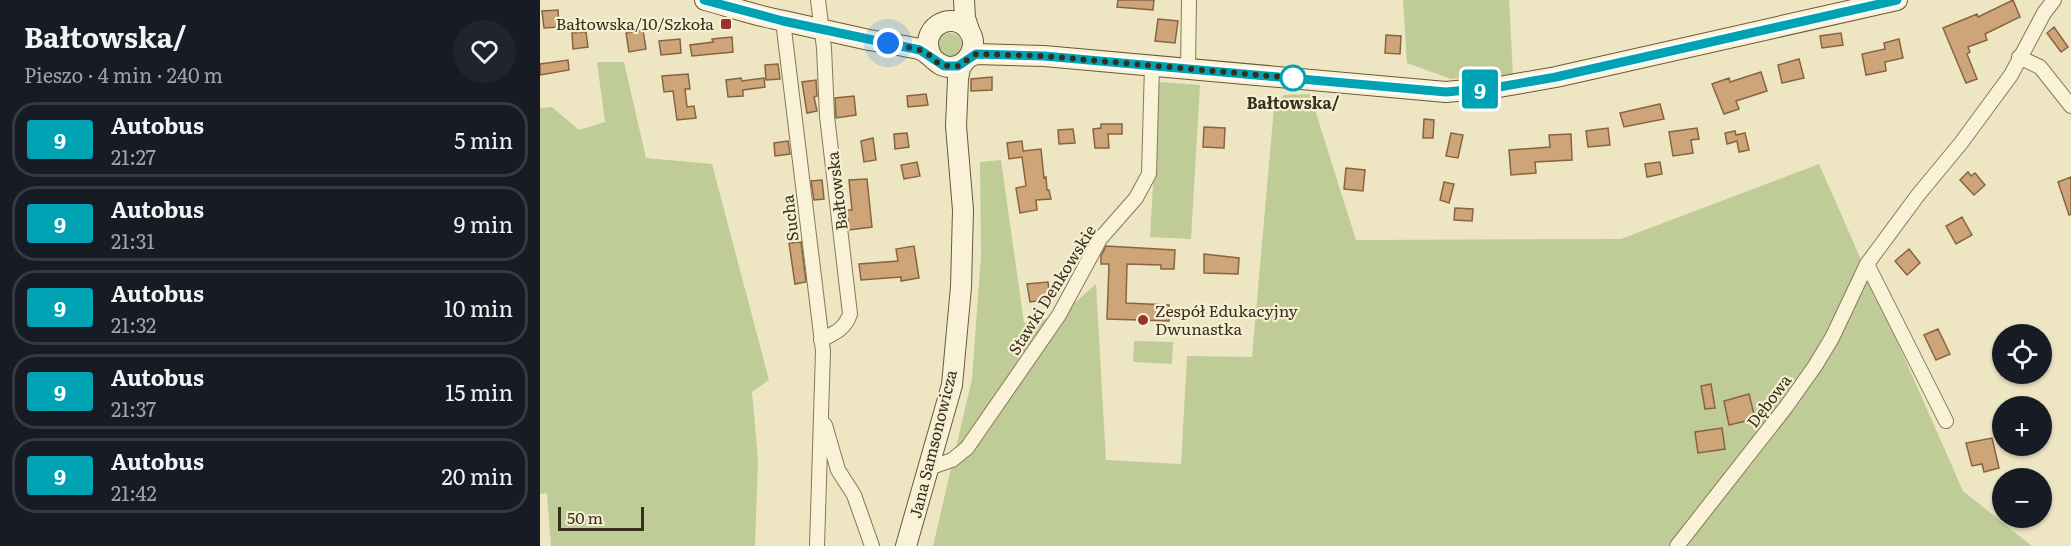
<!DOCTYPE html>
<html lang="pl">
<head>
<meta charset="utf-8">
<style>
	body { margin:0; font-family:Literata,serif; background:#20242c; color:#f1f3f6; height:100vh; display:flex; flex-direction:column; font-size:22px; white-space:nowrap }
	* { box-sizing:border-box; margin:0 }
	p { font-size:20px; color:#9ea1a6 }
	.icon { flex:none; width:33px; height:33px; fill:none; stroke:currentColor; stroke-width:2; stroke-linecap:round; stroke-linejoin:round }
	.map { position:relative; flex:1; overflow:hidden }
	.sheet { display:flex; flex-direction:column; background:#171b24; width:540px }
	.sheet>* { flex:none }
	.badge { padding:0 12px; border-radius:4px; font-size:21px; line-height:39px }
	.tools { position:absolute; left:1452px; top:324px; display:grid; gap:12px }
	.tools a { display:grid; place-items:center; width:60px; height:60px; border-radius:50%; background:#171b24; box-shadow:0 2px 4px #0004; font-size:30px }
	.scale { position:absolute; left:18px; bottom:15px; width:86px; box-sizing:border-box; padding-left:6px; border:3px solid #382e1e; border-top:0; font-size:16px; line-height:21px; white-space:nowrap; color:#382e1e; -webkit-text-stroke:4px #f6efd3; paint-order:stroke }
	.you { position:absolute; width:30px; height:30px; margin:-15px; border:4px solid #fff; border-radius:50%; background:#1a73e8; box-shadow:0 0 0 9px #1a73e833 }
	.map>.badge { position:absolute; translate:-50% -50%; box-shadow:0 0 0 3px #fff }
	.round { display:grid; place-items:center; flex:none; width:63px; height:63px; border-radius:32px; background:#20242c }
	.overview { display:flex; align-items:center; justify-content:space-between; height:102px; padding:0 24px }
	h1 { font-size:28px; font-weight:700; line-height:45px }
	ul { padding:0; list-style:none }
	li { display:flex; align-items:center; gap:18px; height:75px; margin:0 12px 9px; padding:0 12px; border:3px solid #363941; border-radius:24px }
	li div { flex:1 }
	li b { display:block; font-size:22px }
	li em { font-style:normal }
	li .badge { min-width:66px; font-weight:700; text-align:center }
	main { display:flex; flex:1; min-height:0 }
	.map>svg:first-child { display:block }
	.green { fill:#c0cc97 }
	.building { fill:#cda579; stroke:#88643f; stroke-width:1.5 }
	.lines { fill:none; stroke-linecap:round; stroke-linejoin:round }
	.minor-casing { stroke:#89785a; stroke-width:16 }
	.secondary-casing { stroke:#6a593d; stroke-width:22 }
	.minor { stroke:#f9f2d6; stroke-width:14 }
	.secondary { stroke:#f9f2d6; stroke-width:20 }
	.line-casing { stroke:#fff; stroke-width:14 }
	.line { stroke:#00a3b4; stroke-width:9 }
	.walk { stroke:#382e1e; stroke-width:6; stroke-dasharray:0 10.8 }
	.poi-dot { fill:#983529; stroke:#f6efd3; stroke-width:2 }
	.stop-dot { fill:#fff; stroke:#00a3b4; stroke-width:3 }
	.labels { text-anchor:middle; stroke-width:4.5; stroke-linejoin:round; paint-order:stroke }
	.poi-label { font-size:16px; fill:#382e1e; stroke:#f6efd3; text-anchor:end }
	.stop-label { font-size:16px; font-weight:bold; fill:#382e1e; stroke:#f6efd3 }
	.street-label { font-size:16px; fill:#382e1e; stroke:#f6efd3 }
</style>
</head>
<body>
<main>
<section class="sheet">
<div class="overview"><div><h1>Bałtowska/</h1><p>Pieszo · 4 min · 240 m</p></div><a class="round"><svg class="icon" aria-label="heart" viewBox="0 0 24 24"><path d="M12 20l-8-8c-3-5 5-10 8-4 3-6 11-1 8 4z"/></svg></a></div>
<ul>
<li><span class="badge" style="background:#00a3b4;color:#fff">9</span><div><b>Autobus</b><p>21:27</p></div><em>5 min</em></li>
<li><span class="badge" style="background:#00a3b4;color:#fff">9</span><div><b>Autobus</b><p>21:31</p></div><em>9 min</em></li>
<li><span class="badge" style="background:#00a3b4;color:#fff">9</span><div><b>Autobus</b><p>21:32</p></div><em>10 min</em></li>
<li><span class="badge" style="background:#00a3b4;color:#fff">9</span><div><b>Autobus</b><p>21:37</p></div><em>15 min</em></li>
<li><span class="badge" style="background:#00a3b4;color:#fff">9</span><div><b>Autobus</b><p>21:42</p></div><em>20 min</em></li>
</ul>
</section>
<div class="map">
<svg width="1531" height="546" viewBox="0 0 1531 546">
	<rect width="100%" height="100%" fill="#eee6c3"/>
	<path class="green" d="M 863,0 L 969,0 L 973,74 L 911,79 L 867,63 Z
		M398 45a12 12 0 1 1 24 0a12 12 0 1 1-24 0Z
		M 57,62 L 84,62 L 106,158 L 172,164 L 229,380 L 212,392 L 218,460 L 215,546 L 11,546 L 7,493 L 0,494 L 0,108 L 12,107 L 39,130 L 65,122 Z
		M 619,82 L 660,85 L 651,239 L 610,237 Z
		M 770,94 L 816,240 L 1081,239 L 1279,164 L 1423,491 L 1492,546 L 393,546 L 432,379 L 441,256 L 440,162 L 461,160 L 484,323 C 522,319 528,308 556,284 L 566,460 L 641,464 L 647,356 L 712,357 L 734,107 L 744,95 Z
		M 594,341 L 633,342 L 632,364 L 593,362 Z"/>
	<path class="building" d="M 578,0 L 614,0 L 613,10 L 577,7 Z
		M 1473,0 L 1480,17 L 1445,34 L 1447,40 L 1428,47 L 1430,52 L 1427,54 L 1437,79 L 1426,83 L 1403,28 L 1437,14 L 1438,17 Z
		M 18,10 L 19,27 L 4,28 L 2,11 Z
		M 618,19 L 638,21 L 635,43 L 615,41 Z
		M 1514,27 L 1528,47 L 1521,52 L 1507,33 Z
		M 103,30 L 106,49 L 89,52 L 86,33 Z
		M 46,32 L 48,47 L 33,49 L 32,33 Z
		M 1301,33 L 1303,45 L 1282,48 L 1280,36 Z
		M 846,35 L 861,36 L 860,54 L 845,53 Z
		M 192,37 L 193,52 L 152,56 L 150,45 L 173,42 L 172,39 Z
		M 140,39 L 141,53 L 121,55 L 119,41 Z
		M 1359,39 L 1363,58 L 1345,62 L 1346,71 L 1326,75 L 1322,54 L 1345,49 L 1344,43 Z
		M 1259,59 L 1264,78 L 1242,83 L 1238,65 Z
		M 28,60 L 29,70 L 0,75 L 0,64 Z
		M 238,64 L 240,79 L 226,80 L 225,65 Z
		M 1221,72 L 1227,91 L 1196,101 L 1199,109 L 1184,114 L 1172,84 L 1189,78 L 1190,82 Z
		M 148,74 L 150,89 L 145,89 L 147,107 L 154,106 L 156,118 L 137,120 L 133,91 L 124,92 L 122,76 Z
		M 452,77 L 452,90 L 431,91 L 431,79 Z
		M 201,78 L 202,81 L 224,78 L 225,87 L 203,90 L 203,96 L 188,97 L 186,80 Z
		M 276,80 L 277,96 L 274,97 L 277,111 L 267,113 L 262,82 Z
		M 386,94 L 388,105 L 368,107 L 367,96 Z
		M 314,96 L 316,115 L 296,118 L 295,98 Z
		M 1120,104 L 1124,119 L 1084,127 L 1080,113 Z
		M 884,119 L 894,120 L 893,138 L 883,138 Z
		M 561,124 L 582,124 L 582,134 L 568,134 L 569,148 L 555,148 L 553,129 L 561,128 Z
		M 664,127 L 685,128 L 684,148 L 663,147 Z
		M 1068,128 L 1070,145 L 1048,147 L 1046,131 Z
		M 1157,128 L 1159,139 L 1151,140 L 1153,153 L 1133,156 L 1129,132 Z
		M 533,129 L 535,143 L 519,144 L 518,130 Z
		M 1195,131 L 1196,135 L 1205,133 L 1209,150 L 1199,152 L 1197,141 L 1187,144 L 1185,133 Z
		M 367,133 L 369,147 L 355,149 L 354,134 Z
		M 911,133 L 923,135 L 918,158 L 906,156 Z
		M 1031,134 L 1032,160 L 995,162 L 996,173 L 971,175 L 969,150 L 1010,147 L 1009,135 Z
		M 333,138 L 336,160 L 324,162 L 321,141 Z
		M 248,141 L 250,154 L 235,156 L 234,143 Z
		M 482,141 L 483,151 L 501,149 L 504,178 L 506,177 L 507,190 L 509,190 L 511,199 L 496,200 L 497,210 L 480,213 L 476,188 L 486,186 L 482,157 L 469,159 L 467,143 Z
		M 377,162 L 380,176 L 364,179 L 361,165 Z
		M 1120,162 L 1122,174 L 1107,177 L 1105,164 Z
		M 806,168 L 825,170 L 823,191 L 804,189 Z
		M 1428,172 L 1431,176 L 1435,173 L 1445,185 L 1434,195 L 1420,180 Z
		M 1531,177 L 1531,214 L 1529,215 L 1518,182 Z
		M 327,179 L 332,227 L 309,230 L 307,210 L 312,210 L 309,180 Z
		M 282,180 L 284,199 L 274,200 L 271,181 Z
		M 904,182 L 914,184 L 909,203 L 900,200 Z
		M 915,208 L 933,209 L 932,221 L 914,220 Z
		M 1422,217 L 1432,235 L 1416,244 L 1406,226 Z
		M 261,242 L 266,282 L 255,284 L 249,243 Z
		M 374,246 L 379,278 L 361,281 L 361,277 L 321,280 L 319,264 L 358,261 L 356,249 Z
		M 566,246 L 635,250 L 634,269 L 621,269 L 621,265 L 587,264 L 586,303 L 629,305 L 629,321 L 567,319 L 569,264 L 561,264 L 561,256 Z
		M 1369,249 L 1380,263 L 1367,275 L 1355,261 Z
		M 664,254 L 699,258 L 698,274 L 664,273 Z
		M 508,282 L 510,299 L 490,302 L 487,284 Z
		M 1398,329 L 1410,354 L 1396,360 L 1384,335 Z
		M 1171,384 L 1175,408 L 1165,409 L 1161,386 Z
		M 1209,394 L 1214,414 L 1209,416 L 1210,420 L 1189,425 L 1184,401 Z
		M 1182,428 L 1185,449 L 1158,453 L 1155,432 Z
		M 1452,438 L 1459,468 L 1444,472 L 1442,464 L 1432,466 L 1426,443 Z"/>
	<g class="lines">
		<g class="minor-casing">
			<path id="minor" d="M 278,0 L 284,48 L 287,116 L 310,314 C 305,329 295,333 281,340
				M 243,21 L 283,351 L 277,546
				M 1479,57 L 1500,67 L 1531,106
				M 648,68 L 649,0
				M 1327,264 L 1406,421
				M 285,425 L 298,470 L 314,495 L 332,546
				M 389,468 L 412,460 L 427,448 L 519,315 L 560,239 L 596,198 L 609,174 L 612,65
				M 1137,546 L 1246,407 L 1275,366 L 1292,338 L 1327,264 L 1378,195 L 1421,143 L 1471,75 L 1504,13 L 1514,0"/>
		</g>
		<g class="secondary-casing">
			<path id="secondary" d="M 165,0 C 191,7 217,16 244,21 C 272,27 301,34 329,40 C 345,43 362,45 379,49 C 391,53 396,67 410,67 C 427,67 440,46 429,31 C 412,7 376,30 392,57
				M 424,0 L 425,18 L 429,30
				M 429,57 L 436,54 L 504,56 L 906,92 L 959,87 L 1016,77 L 1357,0
				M 366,546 L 412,385 L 421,287 L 423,210 L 416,126 L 418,79 L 420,68 L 424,62"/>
		</g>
		<use href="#minor" class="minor"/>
		<use href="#secondary" class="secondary"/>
	</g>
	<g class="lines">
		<g class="line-casing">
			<path id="line" d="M 164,0 L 243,21 L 380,50 L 404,66 L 418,66 L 436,54 L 504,56 L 906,92 L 959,87 L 1016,77 L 1357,0"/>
		</g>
		<use href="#line" class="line"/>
		<path class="walk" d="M 348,43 L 380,50 L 387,53 L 398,63 L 411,67 L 418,66 L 436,54 L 504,56 L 753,78"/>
	</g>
	<g class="poi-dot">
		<rect x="180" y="18" width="12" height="12" rx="3"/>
		<circle cx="603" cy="320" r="6"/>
	</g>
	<circle class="stop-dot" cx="753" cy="78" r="12"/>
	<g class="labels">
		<g class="poi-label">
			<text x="174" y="30">Bałtowska/10/Szkoła</text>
			<text x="615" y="317" text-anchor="start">Zespół Edukacyjny<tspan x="615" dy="18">Dwunastka</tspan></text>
		</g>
		<g class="stop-label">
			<text x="753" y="109">Bałtowska/</text>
		</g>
		<g class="street-label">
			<text transform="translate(297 191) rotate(-97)" y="6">Bałtowska</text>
			<text transform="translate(250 218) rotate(-97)" y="6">Sucha</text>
			<text transform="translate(512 290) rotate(-58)" y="6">Stawki Denkowskie</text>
			<text transform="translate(1229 401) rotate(-53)" y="6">Dębowa</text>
			<text transform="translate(393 444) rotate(-76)" y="6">Jana Samsonowicza</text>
		</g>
	</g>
</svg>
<div class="tools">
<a><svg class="icon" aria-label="locate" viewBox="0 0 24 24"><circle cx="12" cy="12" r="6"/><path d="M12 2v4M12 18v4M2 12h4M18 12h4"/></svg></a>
<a>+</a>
<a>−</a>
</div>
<div class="scale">50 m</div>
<div class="you" style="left:348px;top:43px"></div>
<b class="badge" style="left:940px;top:89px;background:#00a3b4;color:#fff">9</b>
</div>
</main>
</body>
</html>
